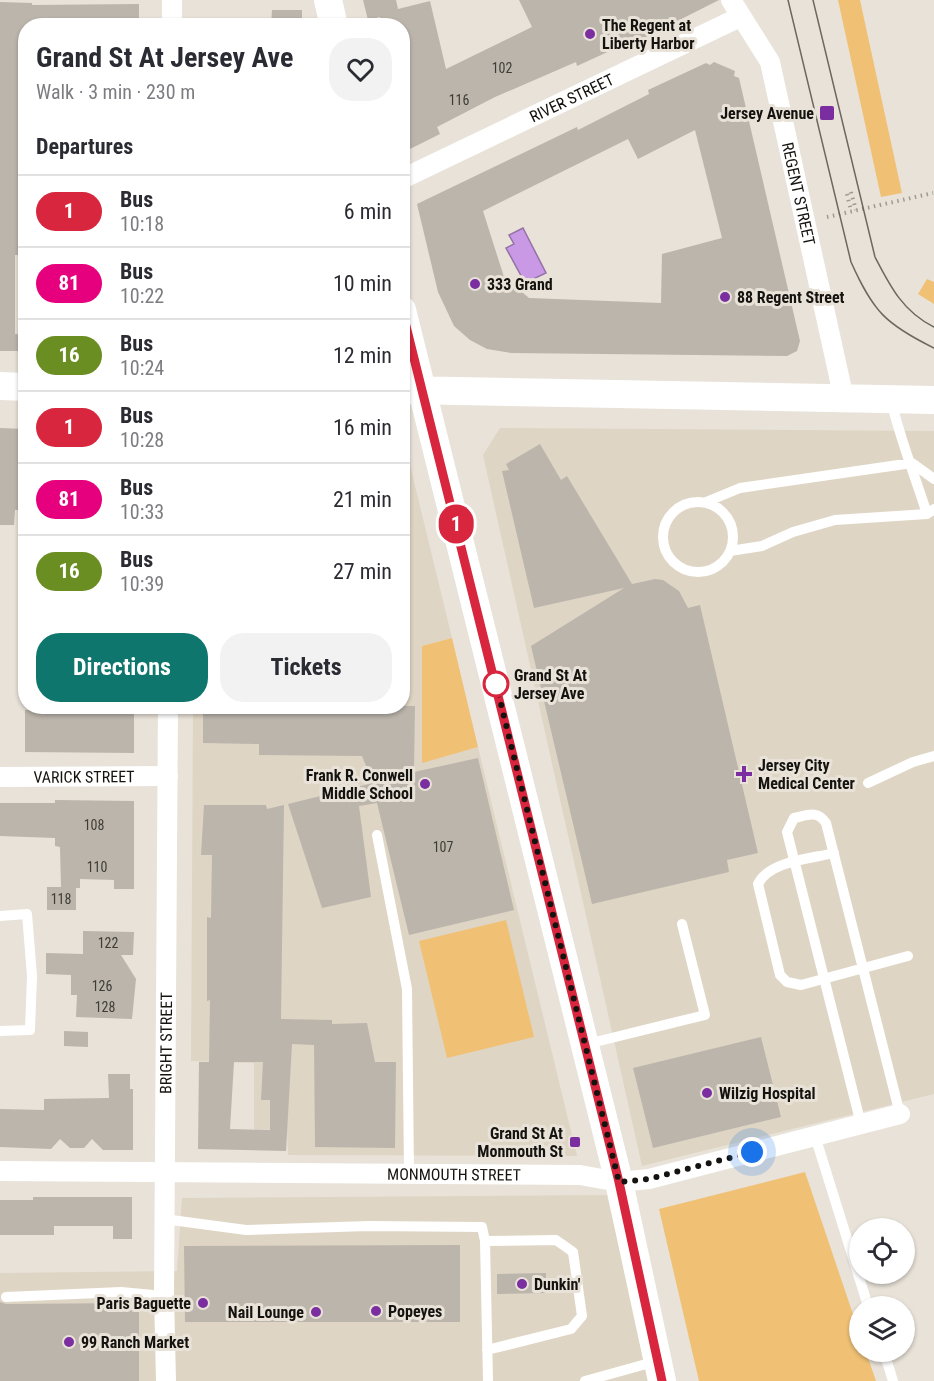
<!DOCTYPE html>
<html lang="en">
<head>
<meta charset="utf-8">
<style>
	body { margin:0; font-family:"Roboto Condensed",sans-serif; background:#f2f2f3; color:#2b2b33; height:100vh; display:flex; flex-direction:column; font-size:22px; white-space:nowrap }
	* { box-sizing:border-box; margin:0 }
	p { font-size:20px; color:#7c7c81 }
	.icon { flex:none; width:33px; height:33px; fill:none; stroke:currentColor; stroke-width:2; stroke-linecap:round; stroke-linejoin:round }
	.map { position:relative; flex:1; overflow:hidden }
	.drawer { position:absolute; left:18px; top:18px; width:392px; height:696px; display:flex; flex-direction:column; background:#fff; border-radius:24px; box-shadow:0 2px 4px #0004 }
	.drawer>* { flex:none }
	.badge { padding:0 12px; border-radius:20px; font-size:21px; line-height:39px }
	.fabs { position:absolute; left:849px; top:1218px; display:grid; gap:12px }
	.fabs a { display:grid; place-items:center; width:66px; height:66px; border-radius:50%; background:#fff; box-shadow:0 2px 4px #0004; font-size:30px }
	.you { position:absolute; width:30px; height:30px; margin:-15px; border:4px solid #fff; border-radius:50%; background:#1a73e8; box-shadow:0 0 0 9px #1a73e833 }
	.map>.badge { position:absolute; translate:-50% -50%; box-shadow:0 0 0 3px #fff }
	h2 { padding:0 18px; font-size:22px; line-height:54px }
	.round { display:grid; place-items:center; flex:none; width:63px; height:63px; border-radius:24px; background:#f2f2f3 }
	.summary { display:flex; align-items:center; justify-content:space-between; height:102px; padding:0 18px }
	h1 { font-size:28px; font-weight:700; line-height:45px }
	.action { display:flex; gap:12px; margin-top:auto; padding:12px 18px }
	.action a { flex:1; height:69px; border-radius:24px; background:#0f766e; color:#fff; font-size:24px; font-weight:700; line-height:69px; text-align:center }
	.action a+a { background:#f2f2f3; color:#2b2b33 }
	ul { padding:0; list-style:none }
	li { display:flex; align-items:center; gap:18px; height:72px; padding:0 18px; border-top:2px solid #e1e1e2 }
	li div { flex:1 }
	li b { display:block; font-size:22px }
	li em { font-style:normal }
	li .badge { min-width:66px; font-weight:700; text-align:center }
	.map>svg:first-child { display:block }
	.built { fill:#dfd5c4 }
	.green { fill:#f0c175 }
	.water { fill:#c999e5; stroke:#9371a5; stroke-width:1.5 }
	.building { fill:#bbb5ac; fill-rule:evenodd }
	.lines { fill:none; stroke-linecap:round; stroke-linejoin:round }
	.path { stroke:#9f9b93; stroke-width:4; stroke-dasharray:1.5 4.5; stroke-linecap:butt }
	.lane { stroke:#fff; stroke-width:10 }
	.street { stroke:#fff; stroke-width:20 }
	.secondary { stroke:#fff; stroke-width:28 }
	.tram { stroke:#6b6861; stroke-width:1.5 }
	.line-casing { stroke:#fff; stroke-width:14 }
	.line { stroke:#d7263d; stroke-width:9 }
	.walk { stroke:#15130f; stroke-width:6; stroke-dasharray:0 10.8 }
	.poi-dot { fill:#7b2e9f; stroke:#e8e2d8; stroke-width:2 }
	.stop-dot { fill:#fff; stroke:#d7263d; stroke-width:3 }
	.labels { text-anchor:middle; stroke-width:6; stroke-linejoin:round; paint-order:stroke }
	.number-label { font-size:14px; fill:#3e3c36 }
	.poi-label { font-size:16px; font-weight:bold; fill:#15130f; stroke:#e8e2d8; text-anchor:start }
	.street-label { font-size:16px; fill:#15130f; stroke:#e8e2d8 }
	.stop-label { font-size:16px; font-weight:bold; fill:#15130f; stroke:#e8e2d8; text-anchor:start }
</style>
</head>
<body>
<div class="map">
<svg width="934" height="1381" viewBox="0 0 934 1381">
	<rect width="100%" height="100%" fill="#e8e2d8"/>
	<path class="built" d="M 500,428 L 934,431 L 934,1094 L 642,1166 L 483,455 Z
		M 402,432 L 452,638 L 422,646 L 422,762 L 478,747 L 577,1156 L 288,1155 L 287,1130 L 254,1129 L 254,1063 L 191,1061 L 193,707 L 402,706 Z
		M 607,1195 L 652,1381 L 0,1381 L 0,1273 L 177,1271 L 182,1198 Z"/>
	<path class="green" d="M 838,0 L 860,0 L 902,193 L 881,197 Z
		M 927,279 L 934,282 L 934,304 L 918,294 Z
		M 452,638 L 478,747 L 422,763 L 422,646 Z
		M 506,920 L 534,1037 L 447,1058 L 419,941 Z
		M 805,1172 L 859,1332 L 860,1352 L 866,1352 L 876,1381 L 699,1381 L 659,1209 Z"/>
	<path class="water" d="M 523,228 L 546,273 L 525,283 L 506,248 L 514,244 L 509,235 Z"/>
	<path class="building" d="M 363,0 L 396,0 L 398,9 L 430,1 L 446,69 L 532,27 L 519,0 L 719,0 L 626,47 L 625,44 L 577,66 L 576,62 L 495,97 L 437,127 L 440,134 L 402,153 L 402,26 L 382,26 L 380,17 L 368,20 Z
		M 0,2 L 32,3 L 32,5 L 139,4 L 139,26 L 26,26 L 26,37 L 20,37 L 21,70 L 26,70 L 26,255 L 15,255 L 15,334 L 26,335 L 26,351 L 0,351 Z
		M 272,10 L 302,10 L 302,26 L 271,26 Z
		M 714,62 L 735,71 L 734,76 L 739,78 L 800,341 L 797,351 L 787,356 L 511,353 L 487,349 L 470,340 L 454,326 L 438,292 L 417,204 L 577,127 L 578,130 L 649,94 L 648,90 L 706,63 L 710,65 ZM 695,130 L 722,238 L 662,254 L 661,303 L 529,298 L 504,277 L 483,211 L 628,139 L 638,159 Z
		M 0,428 L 26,429 L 26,510 L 15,510 L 14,525 L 0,525 Z
		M 540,444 L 561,480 L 567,476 L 632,584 L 655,579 L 663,580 L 679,591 L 688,608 L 700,605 L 758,853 L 727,860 L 729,872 L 592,904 L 531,646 L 624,588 L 534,608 L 502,471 L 509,470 L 506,464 Z
		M 47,706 L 134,706 L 134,753 L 25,752 L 25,710 L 47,710 Z
		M 203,706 L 415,706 L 414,772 L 478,758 L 514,910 L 409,935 L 377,803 L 359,806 L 371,897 L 322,908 L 288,804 L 373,783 L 362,756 L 259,755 L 259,744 L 203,743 Z
		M 55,800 L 134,801 L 134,889 L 114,889 L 114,880 L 80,879 L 80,888 L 76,888 L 76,910 L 47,910 L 47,887 L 61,887 L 60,847 L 55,846 L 55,838 L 0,836 L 0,803 L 55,803 Z
		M 204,805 L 266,805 L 267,809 L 284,805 L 281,1019 L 332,1020 L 332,1024 L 367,1023 L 375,1062 L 396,1062 L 395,1148 L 315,1147 L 314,1045 L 292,1044 L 286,1151 L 198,1149 L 199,1062 L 209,1062 L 210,1000 L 207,1001 L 207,917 L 211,918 L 212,855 L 201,855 ZM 234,1062 L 263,1062 L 261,1100 L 270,1100 L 270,1130 L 230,1129 Z
		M 83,931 L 134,932 L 133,955 L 121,955 L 136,979 L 132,1019 L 76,1017 L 77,995 L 71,995 L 71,975 L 46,974 L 46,953 L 83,954 Z
		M 64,1031 L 88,1032 L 88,1047 L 64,1046 Z
		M 761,1037 L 781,1117 L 653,1148 L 633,1068 Z
		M 108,1074 L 130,1074 L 130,1089 L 133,1089 L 133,1150 L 103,1150 L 92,1139 L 84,1148 L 70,1148 L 60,1139 L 51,1149 L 0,1147 L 0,1109 L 44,1110 L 44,1099 L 109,1098 Z
		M 33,1197 L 132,1197 L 132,1239 L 113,1239 L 113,1226 L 54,1226 L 54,1235 L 0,1235 L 0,1200 L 33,1200 Z
		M 460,1245 L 460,1322 L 185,1322 L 184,1246 Z
		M 546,1273 L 546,1293 L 497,1294 L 497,1274 Z
		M 0,1302 L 6,1304 L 139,1303 L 139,1381 L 0,1381 Z"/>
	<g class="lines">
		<path class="path" d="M 851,192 L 856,210
			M 847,194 L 851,211
			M 827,217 L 933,193"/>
		<path class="lane" d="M 891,400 C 900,439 915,476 927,514
			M663 537a35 35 0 1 1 70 0a35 35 0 1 1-70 0Z
			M 706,502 L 740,488 L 912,463 L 934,479
			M 730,551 L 762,546 L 793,532 L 835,520 L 927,514 L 934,509
			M 868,783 L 913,762 L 934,756
			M 377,835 L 407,989 L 409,1172
			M 834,853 C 810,859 769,861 758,884 L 780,975 L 787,982 L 801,985 L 908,956
			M 0,916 L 27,914 L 32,976 L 30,1030 L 0,1031
			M 587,1044 L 705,1015 L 682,924
			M 861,1124 L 787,832 L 794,818 C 808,815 817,810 826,823 L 900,1114
			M 815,1136 L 868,1306
			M 164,1219 L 246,1230 L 368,1226 L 482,1227 L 485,1241 L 488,1381
			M 485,1241 L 556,1240 L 573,1252 L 582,1316 L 571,1329 L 487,1350
			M 6,1297 L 121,1292 L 164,1296
			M 884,1352 L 893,1381
			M 585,1381 L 657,1361"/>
		<g class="street">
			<path id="s1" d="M 731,0 L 770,62 L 844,399"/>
			<path d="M 172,26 L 172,0"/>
			<path id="s2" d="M 402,179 L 740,17"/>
			<path id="s3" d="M 0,777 L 168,776"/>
			<path id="s4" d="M 0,1171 L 580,1175 L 619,1182 L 649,1179 L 900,1114"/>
			<path id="s5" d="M 166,1381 L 164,1296 L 168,706"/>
		</g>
		<path class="secondary" d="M 328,0 L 334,26
			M 402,310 L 619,1182 L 662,1381
			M 0,386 L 26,387
			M 404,390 L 934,400"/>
		<path class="tram" d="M 788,0 L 851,262 C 873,311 885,324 934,348
			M 813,0 L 875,257 C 890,286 903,312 934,327"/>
	</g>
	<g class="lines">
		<g class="line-casing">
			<path id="line" d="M 402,310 L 619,1182 L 662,1381"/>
		</g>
		<use href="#line" class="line"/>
		<path class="walk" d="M 496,684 L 619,1182 L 649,1179 L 752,1152"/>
	</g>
	<g class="poi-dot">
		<circle cx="590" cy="34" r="6"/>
		<rect x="819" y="105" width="16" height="16" rx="3"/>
		<circle cx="475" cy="284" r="6"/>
		<circle cx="725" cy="297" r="6"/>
		<path d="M741 765h6v6h6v6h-6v6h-6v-6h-6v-6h6z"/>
		<circle cx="425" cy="784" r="6"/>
		<circle cx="707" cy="1093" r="6"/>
		<rect x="569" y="1136" width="12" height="12" rx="3"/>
		<circle cx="522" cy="1284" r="6"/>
		<circle cx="203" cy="1303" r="6"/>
		<circle cx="376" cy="1311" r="6"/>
		<circle cx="316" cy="1312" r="6"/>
		<circle cx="69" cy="1342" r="6"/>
	</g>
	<circle class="stop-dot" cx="496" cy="684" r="12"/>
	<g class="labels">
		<g class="number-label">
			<text x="502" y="73">102</text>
			<text x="459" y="105">116</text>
			<text x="94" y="830">108</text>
			<text x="443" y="852">107</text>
			<text x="97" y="872">110</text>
			<text x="61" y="904">118</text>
			<text x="108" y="948">122</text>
			<text x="102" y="991">126</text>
			<text x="105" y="1012">128</text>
		</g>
		<g class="poi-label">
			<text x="602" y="31">The Regent at<tspan x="602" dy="18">Liberty Harbor</tspan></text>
			<text x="814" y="119" text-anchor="end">Jersey Avenue</text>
			<text x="487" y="290">333 Grand</text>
			<text x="737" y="303">88 Regent Street</text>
			<text x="758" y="771">Jersey City<tspan x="758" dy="18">Medical Center</tspan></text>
			<text x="413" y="781" text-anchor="end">Frank R. Conwell<tspan x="413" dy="18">Middle School</tspan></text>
			<text x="719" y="1099">Wilzig Hospital</text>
			<text x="563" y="1139" text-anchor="end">Grand St At<tspan x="563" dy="18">Monmouth St</tspan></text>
			<text x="534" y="1290">Dunkin'</text>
			<text x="191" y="1309" text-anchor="end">Paris Baguette</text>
			<text x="388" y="1317">Popeyes</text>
			<text x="304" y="1318" text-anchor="end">Nail Lounge</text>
			<text x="81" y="1348">99 Ranch Market</text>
		</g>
		<g class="street-label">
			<text dy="6" stroke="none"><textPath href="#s2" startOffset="188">RIVER STREET</textPath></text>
			<text dy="6" stroke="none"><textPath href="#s1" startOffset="208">REGENT STREET</textPath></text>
			<text dy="6" stroke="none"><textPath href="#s3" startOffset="84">VARICK STREET</textPath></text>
			<text dy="6" stroke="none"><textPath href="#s5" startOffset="338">BRIGHT STREET</textPath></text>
			<text dy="6" stroke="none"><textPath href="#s4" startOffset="454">MONMOUTH STREET</textPath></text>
		</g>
		<g class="stop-label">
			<text x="514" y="681">Grand St At<tspan x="514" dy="18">Jersey Ave</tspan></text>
		</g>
	</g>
</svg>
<div class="fabs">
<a><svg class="icon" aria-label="locate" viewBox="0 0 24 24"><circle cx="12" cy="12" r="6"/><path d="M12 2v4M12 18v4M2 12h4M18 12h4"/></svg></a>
<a><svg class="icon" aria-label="layers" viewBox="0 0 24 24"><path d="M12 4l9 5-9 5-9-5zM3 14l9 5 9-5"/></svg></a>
</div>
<div class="you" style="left:752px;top:1152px"></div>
<b class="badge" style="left:456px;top:524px;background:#d7263d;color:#fff">1</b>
<section class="drawer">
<div class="summary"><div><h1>Grand St At Jersey Ave</h1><p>Walk · 3 min · 230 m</p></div><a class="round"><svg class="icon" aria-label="heart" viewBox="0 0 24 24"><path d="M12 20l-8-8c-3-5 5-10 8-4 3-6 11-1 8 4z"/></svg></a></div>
<h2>Departures</h2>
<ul>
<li><span class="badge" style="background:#d7263d;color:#fff">1</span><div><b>Bus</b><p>10:18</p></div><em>6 min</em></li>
<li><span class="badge" style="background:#e6007e;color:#fff">81</span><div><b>Bus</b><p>10:22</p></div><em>10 min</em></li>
<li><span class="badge" style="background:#6b8e23;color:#fff">16</span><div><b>Bus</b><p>10:24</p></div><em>12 min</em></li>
<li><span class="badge" style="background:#d7263d;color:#fff">1</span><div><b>Bus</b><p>10:28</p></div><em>16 min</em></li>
<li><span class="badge" style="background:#e6007e;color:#fff">81</span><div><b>Bus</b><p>10:33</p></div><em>21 min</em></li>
<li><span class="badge" style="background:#6b8e23;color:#fff">16</span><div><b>Bus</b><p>10:39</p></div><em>27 min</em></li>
</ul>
<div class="action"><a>Directions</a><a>Tickets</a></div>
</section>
</div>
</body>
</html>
